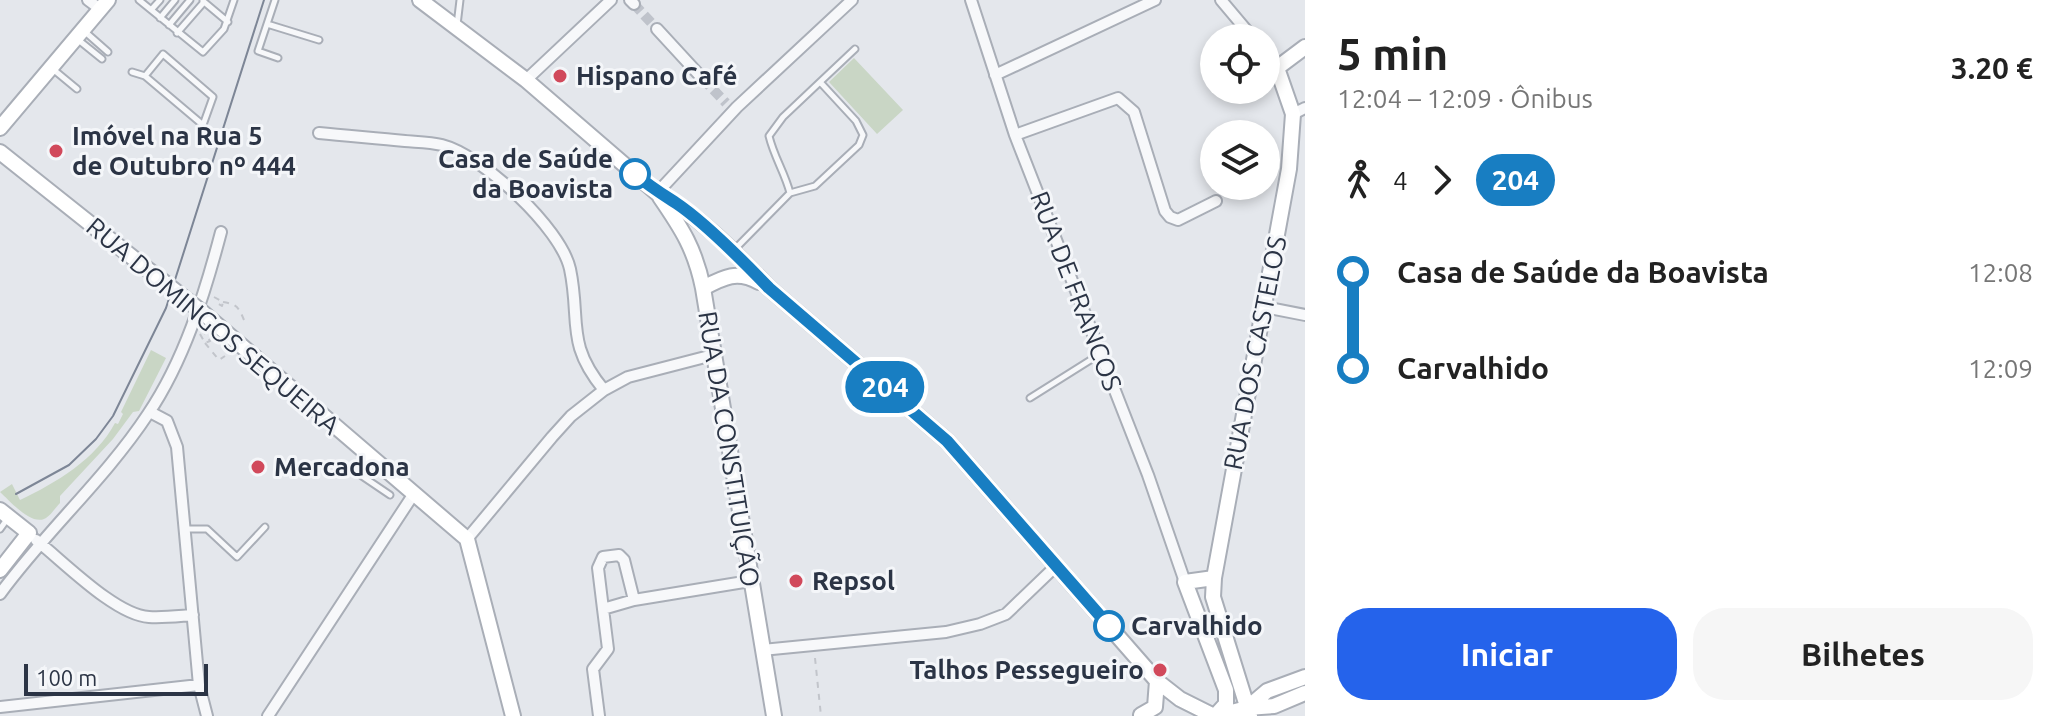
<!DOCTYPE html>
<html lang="pt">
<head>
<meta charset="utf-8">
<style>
	body { margin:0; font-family:Ubuntu,sans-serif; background:#f6f6f6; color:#222; height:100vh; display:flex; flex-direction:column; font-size:30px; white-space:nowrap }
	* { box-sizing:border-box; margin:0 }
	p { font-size:26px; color:#767676 }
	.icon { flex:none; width:44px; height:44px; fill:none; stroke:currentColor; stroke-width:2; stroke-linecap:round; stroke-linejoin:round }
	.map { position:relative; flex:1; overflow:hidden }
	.sheet { display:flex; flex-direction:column; background:#fff; width:760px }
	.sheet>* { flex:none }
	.badge { padding:0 16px; border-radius:26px; font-size:28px; line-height:52px }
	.controls { position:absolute; left:1200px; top:24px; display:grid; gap:16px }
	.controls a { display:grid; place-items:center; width:80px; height:80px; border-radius:50%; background:#fff; box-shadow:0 4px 12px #0003; font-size:40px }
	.scale { position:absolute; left:24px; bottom:20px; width:184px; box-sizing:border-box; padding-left:8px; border:4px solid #2b3445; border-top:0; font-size:22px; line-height:28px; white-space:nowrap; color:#2b3445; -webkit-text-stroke:6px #f4f6f9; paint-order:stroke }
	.map>.badge { position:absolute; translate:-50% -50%; box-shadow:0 0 0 4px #fff }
	.legs { display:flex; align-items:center; gap:12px; height:88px; padding:0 32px; font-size:26px }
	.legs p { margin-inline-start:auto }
	.overview { display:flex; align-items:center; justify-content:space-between; height:136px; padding:0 32px }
	h1 { font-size:44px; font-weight:700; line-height:60px }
	.cta { display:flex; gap:16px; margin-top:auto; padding:16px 32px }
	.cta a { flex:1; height:92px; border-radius:32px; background:#2563eb; color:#fff; font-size:32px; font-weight:700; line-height:92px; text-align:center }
	.cta a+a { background:#f6f6f6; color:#222 }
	ul { padding:0 32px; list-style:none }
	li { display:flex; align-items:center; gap:28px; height:96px; font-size:30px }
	li i { display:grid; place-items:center; width:12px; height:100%; margin:0 10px; background:currentColor }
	li i::after { content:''; width:20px; height:20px; margin:-10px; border:6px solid; border-radius:50%; background:#fff }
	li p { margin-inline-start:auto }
	li:first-child i { background:linear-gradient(#0000 50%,currentColor 0) }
	li:last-child i { background:linear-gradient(currentColor 50%,#0000 0) }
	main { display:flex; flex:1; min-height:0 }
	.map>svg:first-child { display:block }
	.green { fill:#c9d6c5 }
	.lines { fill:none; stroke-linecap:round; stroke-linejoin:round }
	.street-tunnel { stroke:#bfc3cb; stroke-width:10; stroke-dasharray:10 5; stroke-linecap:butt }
	.lane-casing { stroke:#a9aeb7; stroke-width:9 }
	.street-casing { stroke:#a9aeb7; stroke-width:14 }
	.secondary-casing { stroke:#a9aeb7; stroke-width:18 }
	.path { stroke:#c2c5cb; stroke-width:2; stroke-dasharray:6 6; stroke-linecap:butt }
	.lane { stroke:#f7f8fa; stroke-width:5 }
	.street { stroke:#f7f8fa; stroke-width:10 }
	.secondary { stroke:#fff; stroke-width:14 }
	.tram { stroke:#7d8696; stroke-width:2 }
	.secondary-bridge-casing { stroke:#a9aeb7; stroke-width:18; stroke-linecap:butt }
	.secondary-bridge { stroke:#fff; stroke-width:14 }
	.line-1-casing { stroke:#fff; stroke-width:18 }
	.line-1 { stroke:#187ec2; stroke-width:12 }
	.poi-dot { fill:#d1495b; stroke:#f4f6f9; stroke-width:3 }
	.stop-1-dot { fill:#fff; stroke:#187ec2; stroke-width:4 }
	.labels { text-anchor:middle; stroke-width:6; stroke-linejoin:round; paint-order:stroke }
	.poi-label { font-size:26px; font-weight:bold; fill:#2b3445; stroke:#f4f6f9; text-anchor:start }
	.stop-label { font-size:26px; font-weight:bold; fill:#2b3445; stroke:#f4f6f9; text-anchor:end }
	.street-label { font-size:26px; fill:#2b3445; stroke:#f4f6f9 }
</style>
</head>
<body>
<main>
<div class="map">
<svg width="1305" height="716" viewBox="0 0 1305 716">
	<rect width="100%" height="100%" fill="#e4e7ec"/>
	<path class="green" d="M 854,58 L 903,110 L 877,134 L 829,82 Z
		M 151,350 L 166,358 L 139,411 L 133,412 L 113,439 L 60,496 L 60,503 C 56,507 51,515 46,518 C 32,527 10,501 0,492 L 12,484 L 20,500 C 56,483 96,459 115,423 L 118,424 L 123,414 L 121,412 Z"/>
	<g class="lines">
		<path class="street-tunnel" d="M 634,4 L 657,29
			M 703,79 L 726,103"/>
		<g class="lane-casing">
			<path id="lane" d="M 139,0 L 203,52 L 224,29 L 234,0
				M 275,0 L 258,51 L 278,58
				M 203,1 L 228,22
				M 151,10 L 160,0
				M 160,18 L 175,0
				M 267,24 L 319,40
				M 169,25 L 190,0
				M 457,25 L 460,0
				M 83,30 L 108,52
				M 177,33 L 204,2
				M 76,38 L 102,59
				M 54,70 L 77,89
				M 132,72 L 145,76 L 203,125 L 213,97 L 163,54 L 145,76
				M 820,82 L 855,49
				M 733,251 L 790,193 L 815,186 L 859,145 L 863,135 L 856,121 L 820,82 L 783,117 L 769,136 C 774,157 785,173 790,193
				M 1030,398 L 1100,354
				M 370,458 L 359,474 L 390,495
				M 0,529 L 8,518
				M 185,529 L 207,529 L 237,557 L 265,527"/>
		</g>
		<g class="street-casing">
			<path id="street" d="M 88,0 L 100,9
				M 630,0 L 634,4
				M 971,0 L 1015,135 L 1148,475 L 1185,582
				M 1221,0 L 1253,38
				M 657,29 L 703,79
				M 1266,55 L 1277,68
				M 995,75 L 1155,0
				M 526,80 L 611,0
				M 1293,114 L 1305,108
				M 319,133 C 348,136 376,138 405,141 C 416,142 430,142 442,145 C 482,155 561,228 570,269 C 581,321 565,343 604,390
				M 1015,135 L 1118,98 L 1134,112 L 1165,211 L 1170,217 L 1178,220 L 1216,201
				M 657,193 L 737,107 L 852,0
				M 1264,307 L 1305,315
				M 150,412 L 167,421 L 177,447 L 199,685 L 207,716
				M 467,539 L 552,437 L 571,416 L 604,390 L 628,377 L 713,355
				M 36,540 C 63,561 115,615 149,617 C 163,618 179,616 193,615
				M 0,594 C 46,531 105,479 148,414 C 184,361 205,293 221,232
				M 634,600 L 624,560 L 619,555 L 603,557 L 598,568 L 603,609 L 634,600 L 750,581
				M 762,650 L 946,632 L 980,624 L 1006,614 L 1056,566
				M 0,707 L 199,685
				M 268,716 L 413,495
				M 599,716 L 593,669 L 608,649 L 603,609"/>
		</g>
		<g class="secondary-casing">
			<path id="secondary" d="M 420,0 L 526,80 L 657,193 C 700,215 736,254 769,288 L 947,441 L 1157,681 L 1180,699 L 1214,716
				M 0,128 L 108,0
				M 0,152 L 137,261
				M 660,197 C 682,229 695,249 703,288 L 774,716
				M 703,288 C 724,277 737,270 759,282
				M 202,312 L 467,539 L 513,716
				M 0,510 L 29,533 L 0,570
				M 1214,578 L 1185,582 L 1226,690 L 1226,704 L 1215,716
				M 1247,708 L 1267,691 L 1305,677
				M 1141,715 L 1155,707 L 1157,681
				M 1216,716 L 1247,708 L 1274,706 L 1305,693
				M 1250,716 L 1213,597 L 1214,578 L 1289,169 L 1293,114 L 1277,68 L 1305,47"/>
		</g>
		<path class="path" d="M 214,297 L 223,302 L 222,306 L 217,303
			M 223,302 C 237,304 239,308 244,320
			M 200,334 L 205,343 L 210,341 L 205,334
			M 205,343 L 219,360 L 225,356
			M 815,658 L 821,716"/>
		<use href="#lane" class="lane"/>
		<use href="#street" class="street"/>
		<use href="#secondary" class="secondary"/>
		<path class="tram" d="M 16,494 L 69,465 L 96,439 L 113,416 L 166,308 L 264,0"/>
		<g class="secondary-bridge-casing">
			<path id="secondary-bridge" d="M 137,261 L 202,312"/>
		</g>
		<use href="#secondary-bridge" class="secondary-bridge"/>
	</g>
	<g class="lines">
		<g class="line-1-casing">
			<path id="line-1" d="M 635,174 C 649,186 662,194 676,203 C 706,223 744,262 769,288 L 947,441 L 1109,626"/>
		</g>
		<use href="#line-1" class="line-1"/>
	</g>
	<g class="poi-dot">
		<circle cx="560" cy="76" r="8"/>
		<circle cx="56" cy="151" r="8"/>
		<circle cx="258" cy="467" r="8"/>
		<circle cx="796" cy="581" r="8"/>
		<circle cx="1160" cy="670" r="8"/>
	</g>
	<g class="stop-1-dot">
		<circle cx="635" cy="174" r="14"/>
		<circle cx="1109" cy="626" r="14"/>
	</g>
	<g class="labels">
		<g class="poi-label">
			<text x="576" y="85">Hispano Café</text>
			<text x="72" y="145">Imóvel na Rua 5<tspan x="72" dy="30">de Outubro nº 444</tspan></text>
			<text x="274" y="476">Mercadona</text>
			<text x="812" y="590">Repsol</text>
			<text x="1144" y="679" text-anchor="end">Talhos Pessegueiro</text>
		</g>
		<g class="stop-label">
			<text x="613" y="168">Casa de Saúde<tspan x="613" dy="30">da Boavista</tspan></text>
			<text x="1131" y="635" text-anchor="start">Carvalhido</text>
		</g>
		<g class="street-label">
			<text transform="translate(1076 291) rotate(69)" y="9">RUA DE FRANCOS</text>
			<text transform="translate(213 326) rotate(40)" y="9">RUA DOMINGOS SEQUEIRA</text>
			<text transform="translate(1255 353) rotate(-79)" y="9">RUA DOS CASTELOS</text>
			<text transform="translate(729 449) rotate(81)" y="9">RUA DA CONSTITUIÇÃO</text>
		</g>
	</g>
</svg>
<div class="controls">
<a><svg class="icon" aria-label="locate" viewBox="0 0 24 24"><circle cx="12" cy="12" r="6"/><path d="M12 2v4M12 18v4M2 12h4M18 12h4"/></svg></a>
<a><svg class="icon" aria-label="layers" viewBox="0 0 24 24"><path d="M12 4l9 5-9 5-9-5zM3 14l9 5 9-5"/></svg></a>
</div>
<div class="scale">100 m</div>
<b class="badge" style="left:885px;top:387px;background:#187ec2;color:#fff">204</b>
</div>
<section class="sheet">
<div class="overview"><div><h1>5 min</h1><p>12:04 – 12:09 · Ônibus</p></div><b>3.20 €</b></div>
<div class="legs"><svg class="icon" aria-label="walk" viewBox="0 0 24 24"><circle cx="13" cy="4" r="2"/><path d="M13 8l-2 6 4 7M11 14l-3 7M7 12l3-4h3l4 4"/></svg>4<svg class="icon" aria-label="forward" viewBox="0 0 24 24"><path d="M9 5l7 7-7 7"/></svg><b class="badge" style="background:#187ec2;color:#fff">204</b></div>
<ul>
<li><i style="color:#187ec2"></i><b>Casa de Saúde da Boavista</b><p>12:08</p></li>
<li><i style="color:#187ec2"></i><b>Carvalhido</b><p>12:09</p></li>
</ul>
<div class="cta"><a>Iniciar</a><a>Bilhetes</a></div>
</section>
</main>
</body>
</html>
